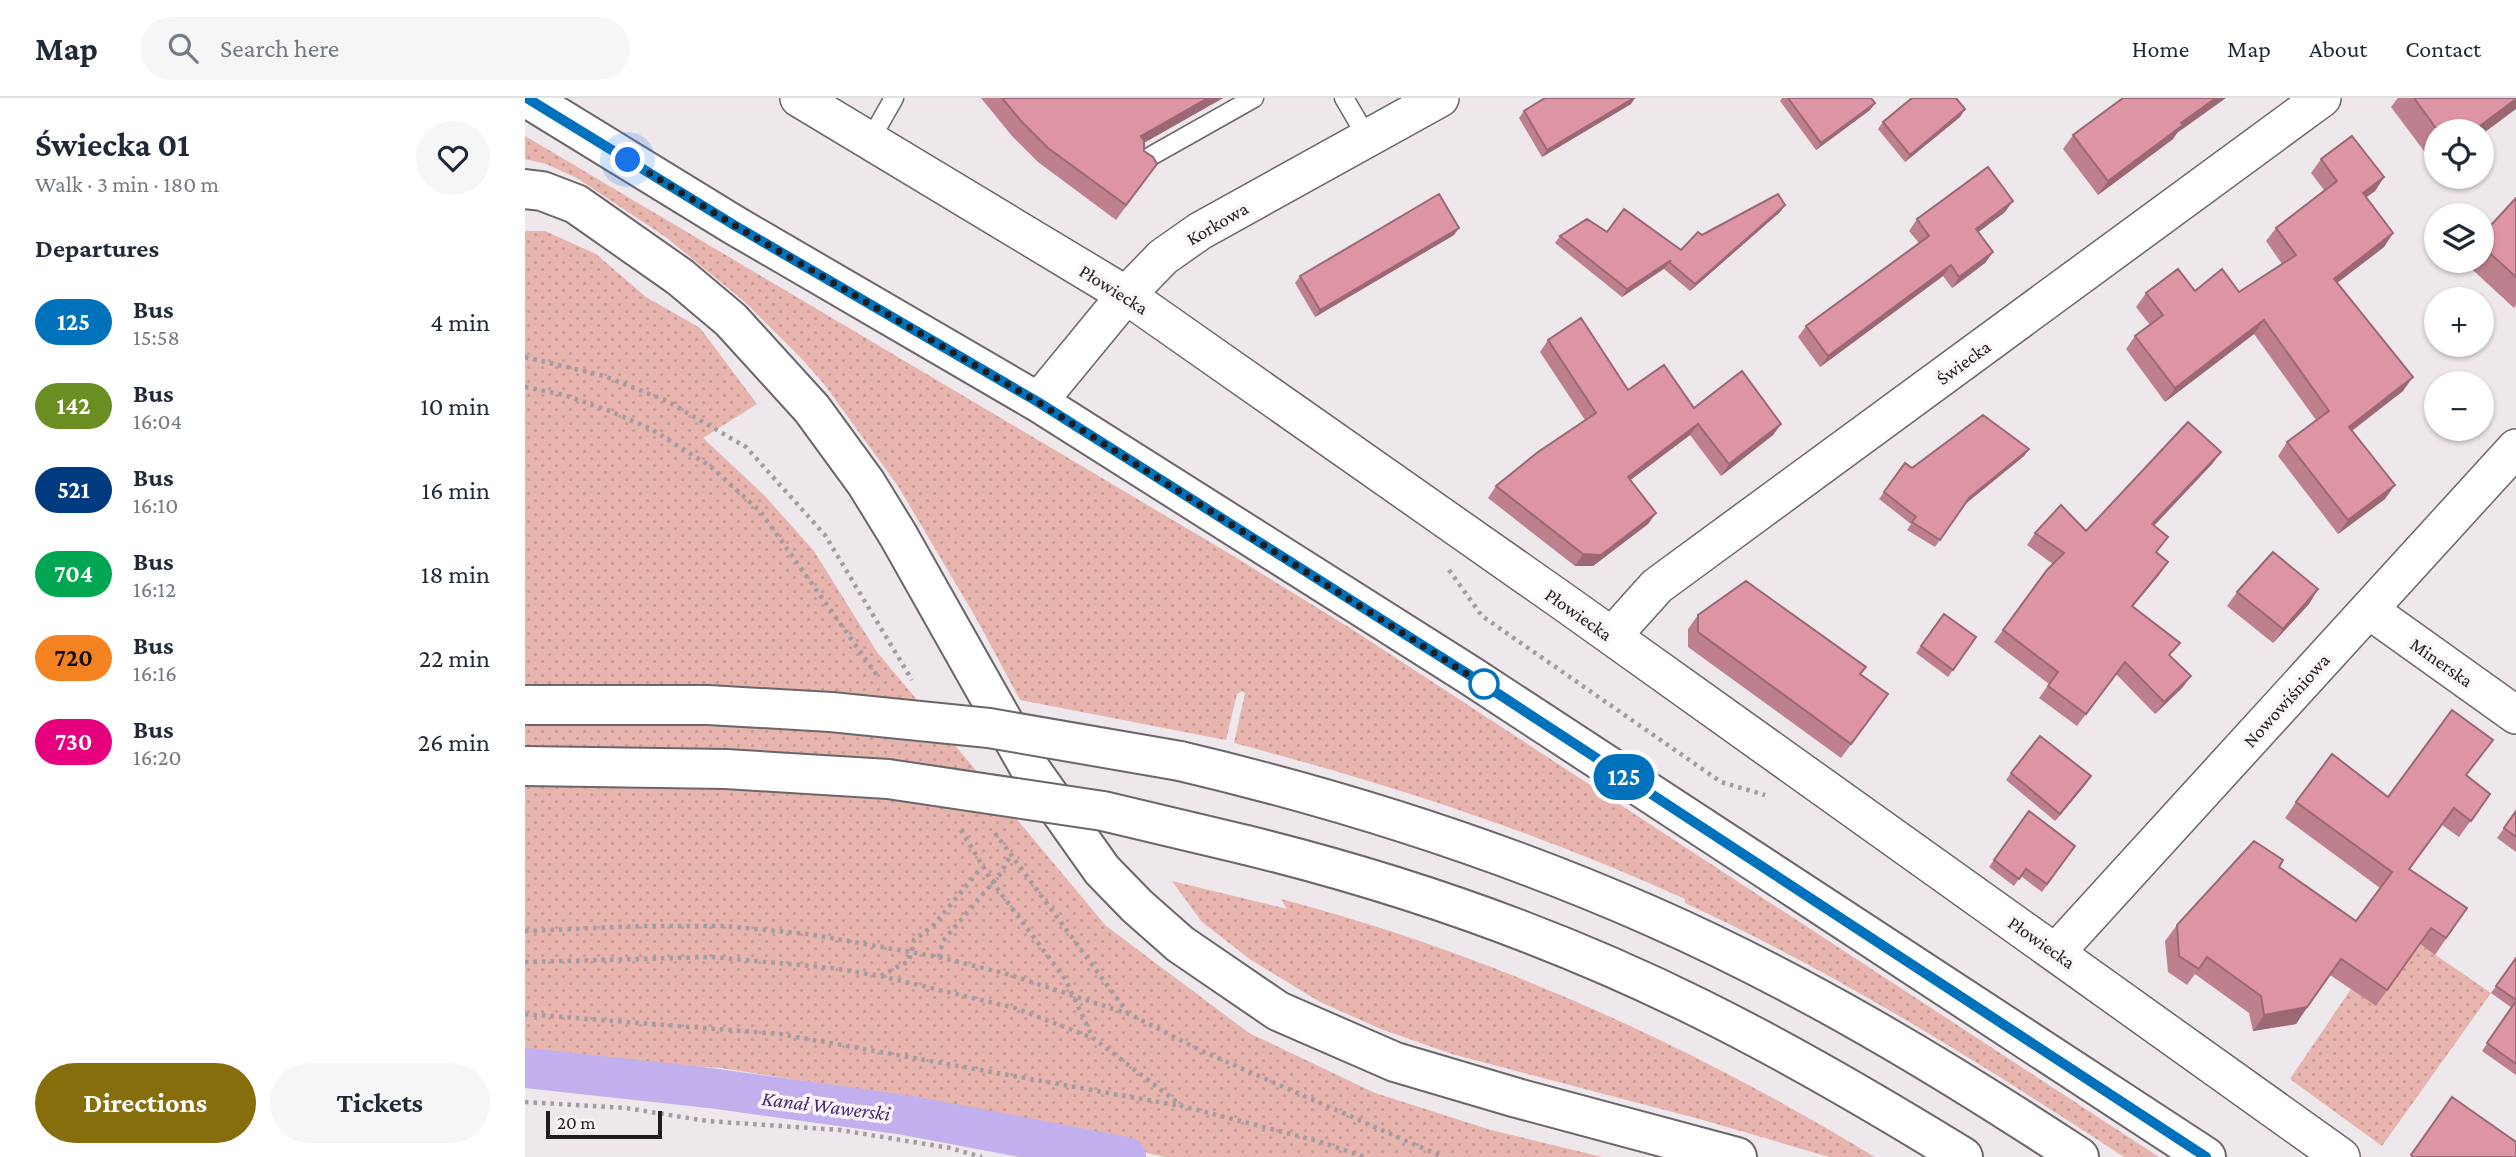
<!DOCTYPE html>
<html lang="en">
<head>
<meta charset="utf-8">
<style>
	body { margin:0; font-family:"Crimson Pro",serif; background:#f6f6f7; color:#1f2937; height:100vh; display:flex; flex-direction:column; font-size:26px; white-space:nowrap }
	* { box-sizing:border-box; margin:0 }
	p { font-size:23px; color:#747a83 }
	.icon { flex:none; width:38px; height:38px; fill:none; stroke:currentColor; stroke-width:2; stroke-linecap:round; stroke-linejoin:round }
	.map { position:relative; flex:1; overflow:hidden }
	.panel { display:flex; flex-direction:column; background:#fff; width:525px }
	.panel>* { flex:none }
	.badge { padding:0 14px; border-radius:23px; font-size:24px; line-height:46px }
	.tools { position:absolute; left:1899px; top:21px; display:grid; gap:14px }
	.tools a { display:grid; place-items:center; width:70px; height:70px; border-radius:50%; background:#fff; box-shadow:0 2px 5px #0004; font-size:35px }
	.scale { position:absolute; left:21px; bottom:18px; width:116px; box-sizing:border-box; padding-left:7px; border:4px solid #1f1d1e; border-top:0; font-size:19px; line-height:24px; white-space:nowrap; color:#1f1d1e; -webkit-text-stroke:5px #fbf4f8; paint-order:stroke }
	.you { position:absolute; width:35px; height:35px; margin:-18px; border:5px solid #fff; border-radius:50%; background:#1a73e8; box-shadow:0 0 0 10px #1a73e833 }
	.map>.badge { position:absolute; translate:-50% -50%; box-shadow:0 0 0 4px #fff }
	h2 { padding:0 35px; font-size:26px; line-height:63px }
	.round { display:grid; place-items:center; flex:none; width:74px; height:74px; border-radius:37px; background:#f6f6f7 }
	.summary { display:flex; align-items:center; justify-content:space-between; height:119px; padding:0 35px }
	h1 { font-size:33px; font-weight:700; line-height:52px }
	.action { display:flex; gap:14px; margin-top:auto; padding:14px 35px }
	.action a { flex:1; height:80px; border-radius:42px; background:#876e0d; color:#fff; font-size:28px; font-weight:700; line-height:80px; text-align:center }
	.action a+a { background:#f6f6f7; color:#1f2937 }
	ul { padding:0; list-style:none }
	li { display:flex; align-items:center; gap:21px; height:84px; padding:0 35px }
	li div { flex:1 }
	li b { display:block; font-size:26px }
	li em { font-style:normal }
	li .badge { min-width:77px; font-weight:700; text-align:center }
	header { display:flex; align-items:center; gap:42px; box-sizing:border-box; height:98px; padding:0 35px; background:#fff; border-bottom:2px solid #e0e1e3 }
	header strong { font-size:33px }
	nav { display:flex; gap:38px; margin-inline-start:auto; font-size:24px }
	.search { width:490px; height:63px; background:#f6f6f7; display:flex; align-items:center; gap:18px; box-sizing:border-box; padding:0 24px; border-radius:38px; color:#747a83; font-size:26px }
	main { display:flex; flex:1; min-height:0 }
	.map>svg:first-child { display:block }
	.grass { fill:url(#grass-dots) }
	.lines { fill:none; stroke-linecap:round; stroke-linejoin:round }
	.canal { stroke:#c2afed; stroke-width:40 }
	.service-casing { stroke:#6c666a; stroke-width:21 }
	.minor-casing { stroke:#6c666a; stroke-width:40 }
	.primary-casing { stroke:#6c666a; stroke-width:42 }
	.path { stroke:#a29da0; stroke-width:4.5; stroke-dasharray:3.5 5; stroke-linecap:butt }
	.service { stroke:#fff; stroke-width:18 }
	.minor { stroke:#fff; stroke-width:37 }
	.primary { stroke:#fff; stroke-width:38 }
	.primary-bridge-casing { stroke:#6c666a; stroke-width:42; stroke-linecap:butt }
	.primary-bridge { stroke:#fff; stroke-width:38 }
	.wall { fill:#be808f }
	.shaded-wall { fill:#9b6874 }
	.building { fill:#dd95a6; stroke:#9b6874; stroke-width:2 }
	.line-casing { stroke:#fff; stroke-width:16 }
	.line { stroke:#0072bc; stroke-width:10 }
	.walk { stroke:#1f1d1e; stroke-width:7; stroke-dasharray:0 12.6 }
	.stop-dot { fill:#fff; stroke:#0072bc; stroke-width:3.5 }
	.labels { text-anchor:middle; stroke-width:7; stroke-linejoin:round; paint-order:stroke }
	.street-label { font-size:19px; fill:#1f1d1e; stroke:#fbf4f8 }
	.water-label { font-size:21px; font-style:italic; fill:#462b72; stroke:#fbf4f8 }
</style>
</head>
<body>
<header>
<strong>Map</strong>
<div class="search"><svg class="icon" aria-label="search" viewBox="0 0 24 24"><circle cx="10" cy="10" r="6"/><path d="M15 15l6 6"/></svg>Search here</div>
<nav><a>Home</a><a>Map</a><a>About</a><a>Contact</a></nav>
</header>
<main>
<section class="panel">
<div class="summary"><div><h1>Świecka 01</h1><p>Walk · 3 min · 180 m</p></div><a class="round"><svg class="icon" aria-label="heart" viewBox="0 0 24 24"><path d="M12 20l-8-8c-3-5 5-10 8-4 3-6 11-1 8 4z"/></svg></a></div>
<h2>Departures</h2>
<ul>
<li><span class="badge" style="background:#0072bc;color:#fff">125</span><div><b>Bus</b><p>15:58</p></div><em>4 min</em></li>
<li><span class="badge" style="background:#6b8e23;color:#fff">142</span><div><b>Bus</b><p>16:04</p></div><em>10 min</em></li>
<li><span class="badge" style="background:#003b80;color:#fff">521</span><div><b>Bus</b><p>16:10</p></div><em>16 min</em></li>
<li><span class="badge" style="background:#00a651;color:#fff">704</span><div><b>Bus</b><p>16:12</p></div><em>18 min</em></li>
<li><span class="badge" style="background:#f58220;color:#111">720</span><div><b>Bus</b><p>16:16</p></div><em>22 min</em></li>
<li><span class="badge" style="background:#e6007e;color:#fff">730</span><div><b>Bus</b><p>16:20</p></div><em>26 min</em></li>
</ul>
<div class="action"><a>Directions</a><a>Tickets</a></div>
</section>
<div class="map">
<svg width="1991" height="1059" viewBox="0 0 1991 1059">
	<defs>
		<pattern id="grass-dots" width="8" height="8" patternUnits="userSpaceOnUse" patternTransform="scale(1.75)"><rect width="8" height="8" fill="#e7b4ae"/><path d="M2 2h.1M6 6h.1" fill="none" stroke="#c69a95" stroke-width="1.8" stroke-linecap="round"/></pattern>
	</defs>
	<rect width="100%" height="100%" fill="#eee7eb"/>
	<path class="grass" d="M 0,38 L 705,456 L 825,530 L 1634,1059 L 1599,1059 C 1457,966 1314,876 1160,805 L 1160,801 C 1012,734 865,686 709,645 L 720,595 L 717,593 L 712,596 L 701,642 L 495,602 L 451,520 L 373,388 L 299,286 L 276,260 L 220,204 L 142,140 L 52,80 L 21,66 L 0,61 Z
		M 0,133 L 20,133 L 71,156 L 121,199 L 175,230 L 232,306 L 178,340 L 239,397 L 289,453 L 352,554 L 581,828 L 724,935 L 850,995 L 966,1032 L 1077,1059 L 640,1059 L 350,994 L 196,970 L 0,957 Z
		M 647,783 L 762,811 L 756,801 C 966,856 1165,947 1350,1059 L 1304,1059 L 1178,1022 L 927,956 L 856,931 L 795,904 L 726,862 L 677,824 Z
		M 1893,845 L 1966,895 L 1857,1048 L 1765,981 L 1826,891 L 1851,908 Z"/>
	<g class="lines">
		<path class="canal" d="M 0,970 L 185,990 L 380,1017 L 601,1059"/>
		<g class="service-casing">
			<path id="service" d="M 819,0 L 843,41
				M 345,42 L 369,0
				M 619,62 L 729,0"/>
		</g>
		<g class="minor-casing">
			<path id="minor" d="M 274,0 L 601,197 L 1043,507 L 1816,1059
				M 513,304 L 601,197 L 638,159 L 675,133 L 915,0
				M 1844,512 L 1991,617
				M 1087,538 L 1132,488 L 1797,0
				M 1531,854 L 1991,350"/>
		</g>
		<g class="primary-casing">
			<path id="primary" d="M 2,0 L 209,127 L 513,304 L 946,578 L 1681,1059
				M 0,91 L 17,93 L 51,106 L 155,179 L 206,222 L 287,311 L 341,385 L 373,437 L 504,669 L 577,772 L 612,808 L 655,846 L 753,913 L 870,964 L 992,1000 L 1212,1059
				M 0,607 L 183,607 L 306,614
				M 655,663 C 816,701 974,751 1126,818 C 1276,884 1417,969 1554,1059
				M 0,668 L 201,671 L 363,681
				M 721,747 C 876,785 1031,839 1174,910 C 1265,955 1352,1006 1438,1059"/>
		</g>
		<path class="path" d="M 0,259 L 79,278 L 142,303 L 221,349 L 300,437 L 387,582
			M 0,289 L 39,297 L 85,313 L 126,331 L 185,368 L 235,413 L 354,580
			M 924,472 L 957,518 L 1196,684 L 1240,697
			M 436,732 L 468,785 L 540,881 L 568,940 L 657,1008 L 793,1043 L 839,1059
			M 470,735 L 602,914
			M 0,833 L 117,828 L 200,828 L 283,836 L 414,859 L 482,876 L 604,916 L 677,953 L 918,1059
			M 414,859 L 418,843 L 476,775 L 486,756
			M 0,864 L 187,859 L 307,870 L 355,878 L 384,863 L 389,842 L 408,828 L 457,769
			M 356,878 L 490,910 L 568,940
			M 0,916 L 255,936 L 656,1008
			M 0,1004 L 101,1010 L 182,1023 L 315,1032 L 425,1050 L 457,1059"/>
		<use href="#service" class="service"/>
		<use href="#minor" class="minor"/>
		<use href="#primary" class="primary"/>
		<g class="primary-bridge-casing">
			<path id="primary-bridge" d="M 306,614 L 464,630 L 655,663
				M 363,681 L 578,713 L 721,747"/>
		</g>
		<use href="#primary-bridge" class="primary-bridge"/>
	</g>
	<path class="wall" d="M 456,0 L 698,0 L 619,45 L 622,80 L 591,122 L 513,64 L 487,38 Z
		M 1257,0 L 1346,0 L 1350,5 L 1345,12 L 1291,52 L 1255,3 Z
		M 1873,0 L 1991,0 L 1956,33 L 1911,33 L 1911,69 L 1866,9 Z
		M 1106,6 L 1017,59 L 994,20 L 999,13 Z
		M 1440,11 L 1435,19 L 1380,64 L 1353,31 L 1358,24 Z
		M 1652,35 L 1648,41 L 1573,97 L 1538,51 L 1548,37 Z
		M 1796,61 L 1859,79 L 1850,93 L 1841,99 L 1868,135 L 1859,149 L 1812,185 L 1878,293 L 1827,333 L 1860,401 L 1813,436 L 1753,358 L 1762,344 L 1791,322 L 1729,236 L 1640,304 L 1601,251 L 1610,238 L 1625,227 L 1611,209 L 1621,195 L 1670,193 L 1714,194 L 1757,166 L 1741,143 L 1751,130 L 1799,92 L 1786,75 Z
		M 1991,100 L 1991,207 L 1989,210 L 1938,163 L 1956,163 L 1956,138 Z
		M 1260,107 L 1255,114 L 1165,193 L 1139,171 L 1140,170 L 1097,199 L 1030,145 L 1035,138 L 1082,134 L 1156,152 L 1177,137 Z
		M 1480,114 L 1453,134 L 1468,154 L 1460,165 L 1427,190 L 1418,178 L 1295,269 L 1273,239 L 1281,228 L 1394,145 L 1384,133 L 1392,121 Z
		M 929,137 L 790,219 L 770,185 L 775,178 Z
		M 1023,242 L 1103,292 L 1169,310 L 1256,326 L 1248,337 L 1196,378 L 1165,337 L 1105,382 L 1131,415 L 1123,426 L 1068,468 L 1050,468 L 963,400 L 971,388 L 1060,322 L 1015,254 Z
		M 1504,351 L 1499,358 L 1439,407 L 1410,449 L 1382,432 L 1386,426 L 1354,401 L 1380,365 L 1387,370 Z
		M 1696,354 L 1687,366 L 1629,428 L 1634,477 L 1608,508 L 1645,559 L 1666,578 L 1657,590 L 1630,616 L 1591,576 L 1552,628 L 1514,600 L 1524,586 L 1469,544 L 1522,472 L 1528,466 L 1502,447 L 1510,435 L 1561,433 Z
		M 1793,491 L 1784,506 L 1748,545 L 1702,508 L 1712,494 Z
		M 1419,516 L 1451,539 L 1423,579 L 1391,555 Z
		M 1173,517 L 1336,577 L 1353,610 L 1316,660 L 1163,549 L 1163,531 Z
		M 1486,675 L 1561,686 L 1530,723 L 1481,682 Z
		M 1942,678 L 1965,696 L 1934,739 L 1917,727 L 1885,771 L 1942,810 L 1910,857 L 1895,846 L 1851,908 L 1805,877 L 1771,926 L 1728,933 L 1724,915 L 1670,876 L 1662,887 L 1643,874 L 1640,843 L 1652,827 L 1754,769 L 1831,823 L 1855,790 L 1760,720 L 1771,704 L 1863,699 Z
		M 1504,713 L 1550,748 L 1517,794 L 1496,778 L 1489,788 L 1464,769 Z
		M 1991,713 L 1991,754 L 1972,740 Z
		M 1991,860 L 1991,977 L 1957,953 L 1987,910 L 1966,895 Z"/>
	<path class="shaded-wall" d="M 683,0 L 698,0 L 606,52 L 616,38 Z
		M 1109,0 L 1110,0 L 1106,6 L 1017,59 L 1022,52 Z
		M 1691,0 L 1701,0 L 1652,35 L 1648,41 L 1573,97 L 1583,83 L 1656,25 Z
		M 1991,1 L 1991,11 L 1956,37 L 1956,33 L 1948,33 Z
		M 1350,5 L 1345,12 L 1291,52 L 1296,45 Z
		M 1440,11 L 1435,19 L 1380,64 L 1385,57 Z
		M 1859,79 L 1850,93 L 1828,109 L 1838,95 Z
		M 1488,103 L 1480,114 L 1443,142 L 1451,131 Z
		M 1260,107 L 1255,114 L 1165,193 L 1170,186 Z
		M 934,130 L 929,137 L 790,219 L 795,212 Z
		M 1868,135 L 1859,149 L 1799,195 L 1809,181 Z
		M 1468,154 L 1460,165 L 1427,190 L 1434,179 Z
		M 1146,162 L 1140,170 L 1097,199 L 1102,191 Z
		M 1426,167 L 1418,178 L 1295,269 L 1303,258 Z
		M 1739,222 L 1729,236 L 1640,304 L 1650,290 Z
		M 1888,279 L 1878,293 L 1814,342 L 1824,329 Z
		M 1173,326 L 1165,337 L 1095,390 L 1103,379 Z
		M 1256,326 L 1248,337 L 1196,378 L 1204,366 Z
		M 1504,351 L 1499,358 L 1439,407 L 1444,400 Z
		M 1696,354 L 1687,366 L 1619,438 L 1627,426 Z
		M 1870,387 L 1860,401 L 1813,436 L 1823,422 Z
		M 1131,415 L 1123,426 L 1068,468 L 1050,468 L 1058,456 Z
		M 1643,464 L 1634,477 L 1598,520 L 1607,508 Z
		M 1793,491 L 1784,506 L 1748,545 L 1758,531 Z
		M 1666,578 L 1657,590 L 1630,616 L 1639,604 Z
		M 1566,678 L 1561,686 L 1530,723 L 1535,716 Z
		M 1782,909 L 1771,926 L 1728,933 L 1739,917 Z"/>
	<path class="building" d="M 477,0 L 683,0 L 616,38 L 619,43 L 619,53 L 628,59 L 632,66 L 601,107 L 523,50 L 497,24 Z
		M 1020,0 L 1109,0 L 1022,52 L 999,13 Z
		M 1263,0 L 1346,0 L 1350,5 L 1296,45 Z
		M 1387,0 L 1431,0 L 1440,11 L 1385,57 L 1358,24 Z
		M 1598,0 L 1691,0 L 1656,25 L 1658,27 L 1583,83 L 1548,37 Z
		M 1889,0 L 1991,0 L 1991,1 L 1948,33 L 1913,33 Z
		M 1827,38 L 1859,79 L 1838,95 L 1868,135 L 1809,181 L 1888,279 L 1824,329 L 1870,387 L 1823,422 L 1762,344 L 1804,313 L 1739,222 L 1650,290 L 1610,238 L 1638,217 L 1621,195 L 1653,171 L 1670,193 L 1697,171 L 1714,194 L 1771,157 L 1751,130 L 1812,83 L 1796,61 Z
		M 1463,69 L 1488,103 L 1451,131 L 1468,154 L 1434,179 L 1426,167 L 1303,258 L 1281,228 L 1404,138 L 1392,121 Z
		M 914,96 L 934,130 L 795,212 L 775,178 Z
		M 1253,96 L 1260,107 L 1170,186 L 1144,164 L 1146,162 L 1102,191 L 1035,138 L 1062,121 L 1082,134 L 1099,111 L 1156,152 L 1173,134 L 1177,137 Z
		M 1991,100 L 1991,179 L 1956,147 L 1956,138 Z
		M 1056,220 L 1103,292 L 1139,267 L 1169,310 L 1217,273 L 1256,326 L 1204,366 L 1173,326 L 1103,379 L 1131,415 L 1076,457 L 1058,456 L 971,388 L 1013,354 L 1071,315 L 1023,242 Z
		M 1458,317 L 1504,351 L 1444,400 L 1415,442 L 1387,424 L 1391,419 L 1359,394 L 1380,365 L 1387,370 Z
		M 1663,324 L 1696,354 L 1627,426 L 1643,439 L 1631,454 L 1643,464 L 1607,508 L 1655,545 L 1644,557 L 1666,578 L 1639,604 L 1600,564 L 1561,616 L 1523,588 L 1533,574 L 1478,532 L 1522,472 L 1539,455 L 1510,435 L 1536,407 L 1561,433 Z
		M 1748,454 L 1793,491 L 1758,531 L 1712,494 Z
		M 1221,483 L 1341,569 L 1335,576 L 1363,596 L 1326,646 L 1173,534 L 1173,517 Z
		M 1419,516 L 1451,539 L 1428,572 L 1396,548 Z
		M 1927,612 L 1968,642 L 1941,677 L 1965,696 L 1946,723 L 1929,710 L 1884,771 L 1942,810 L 1921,840 L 1906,830 L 1862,892 L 1816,861 L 1782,909 L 1739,917 L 1736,898 L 1682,859 L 1674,871 L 1654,858 L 1652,827 L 1729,743 L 1758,762 L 1754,769 L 1831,823 L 1867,774 L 1771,704 L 1807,656 L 1863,699 Z
		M 1515,638 L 1566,678 L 1535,716 L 1486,675 Z
		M 1504,713 L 1550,748 L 1522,786 L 1501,771 L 1494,781 L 1469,762 Z
		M 1991,713 L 1991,739 L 1979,730 Z
		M 1991,860 L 1991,902 L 1971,888 Z
		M 1991,903 L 1991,966 L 1962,945 Z
		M 1927,999 L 1991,1044 L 1991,1059 L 1888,1059 L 1886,1057 Z"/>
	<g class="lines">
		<g class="line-casing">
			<path id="line" d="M 2,0 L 209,127 L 513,304 L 946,578 L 1681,1059"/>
		</g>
		<use href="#line" class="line"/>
		<path class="walk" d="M 103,62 L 209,127 L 513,304 L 969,593 L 959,586"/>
	</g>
	<circle class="stop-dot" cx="959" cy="586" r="14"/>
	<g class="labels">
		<g class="street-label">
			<text transform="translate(692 125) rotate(-30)" y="7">Korkowa</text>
			<text transform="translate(589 191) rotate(32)" y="7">Płowiecka</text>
			<text transform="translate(1438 264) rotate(-36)" y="7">Świecka</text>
			<text transform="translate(1054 516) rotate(35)" y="7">Płowiecka</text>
			<text transform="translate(1917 564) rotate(35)" y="7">Minerska</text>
			<text transform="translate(1761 602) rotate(-48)" y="7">Nowowiśniowa</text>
			<text transform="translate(1517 844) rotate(35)" y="7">Płowiecka</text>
		</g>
		<g class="water-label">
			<text transform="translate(301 1008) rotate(7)" y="7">Kanał Wawerski</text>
		</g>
	</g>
</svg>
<div class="tools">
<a><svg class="icon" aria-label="locate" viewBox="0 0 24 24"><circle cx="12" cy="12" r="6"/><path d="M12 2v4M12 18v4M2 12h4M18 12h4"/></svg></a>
<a><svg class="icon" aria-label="layers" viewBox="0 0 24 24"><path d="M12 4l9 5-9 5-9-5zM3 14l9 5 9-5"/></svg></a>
<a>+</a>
<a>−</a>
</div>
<div class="scale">20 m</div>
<div class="you" style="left:103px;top:62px"></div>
<b class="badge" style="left:1099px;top:679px;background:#0072bc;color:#fff">125</b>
</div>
</main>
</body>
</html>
